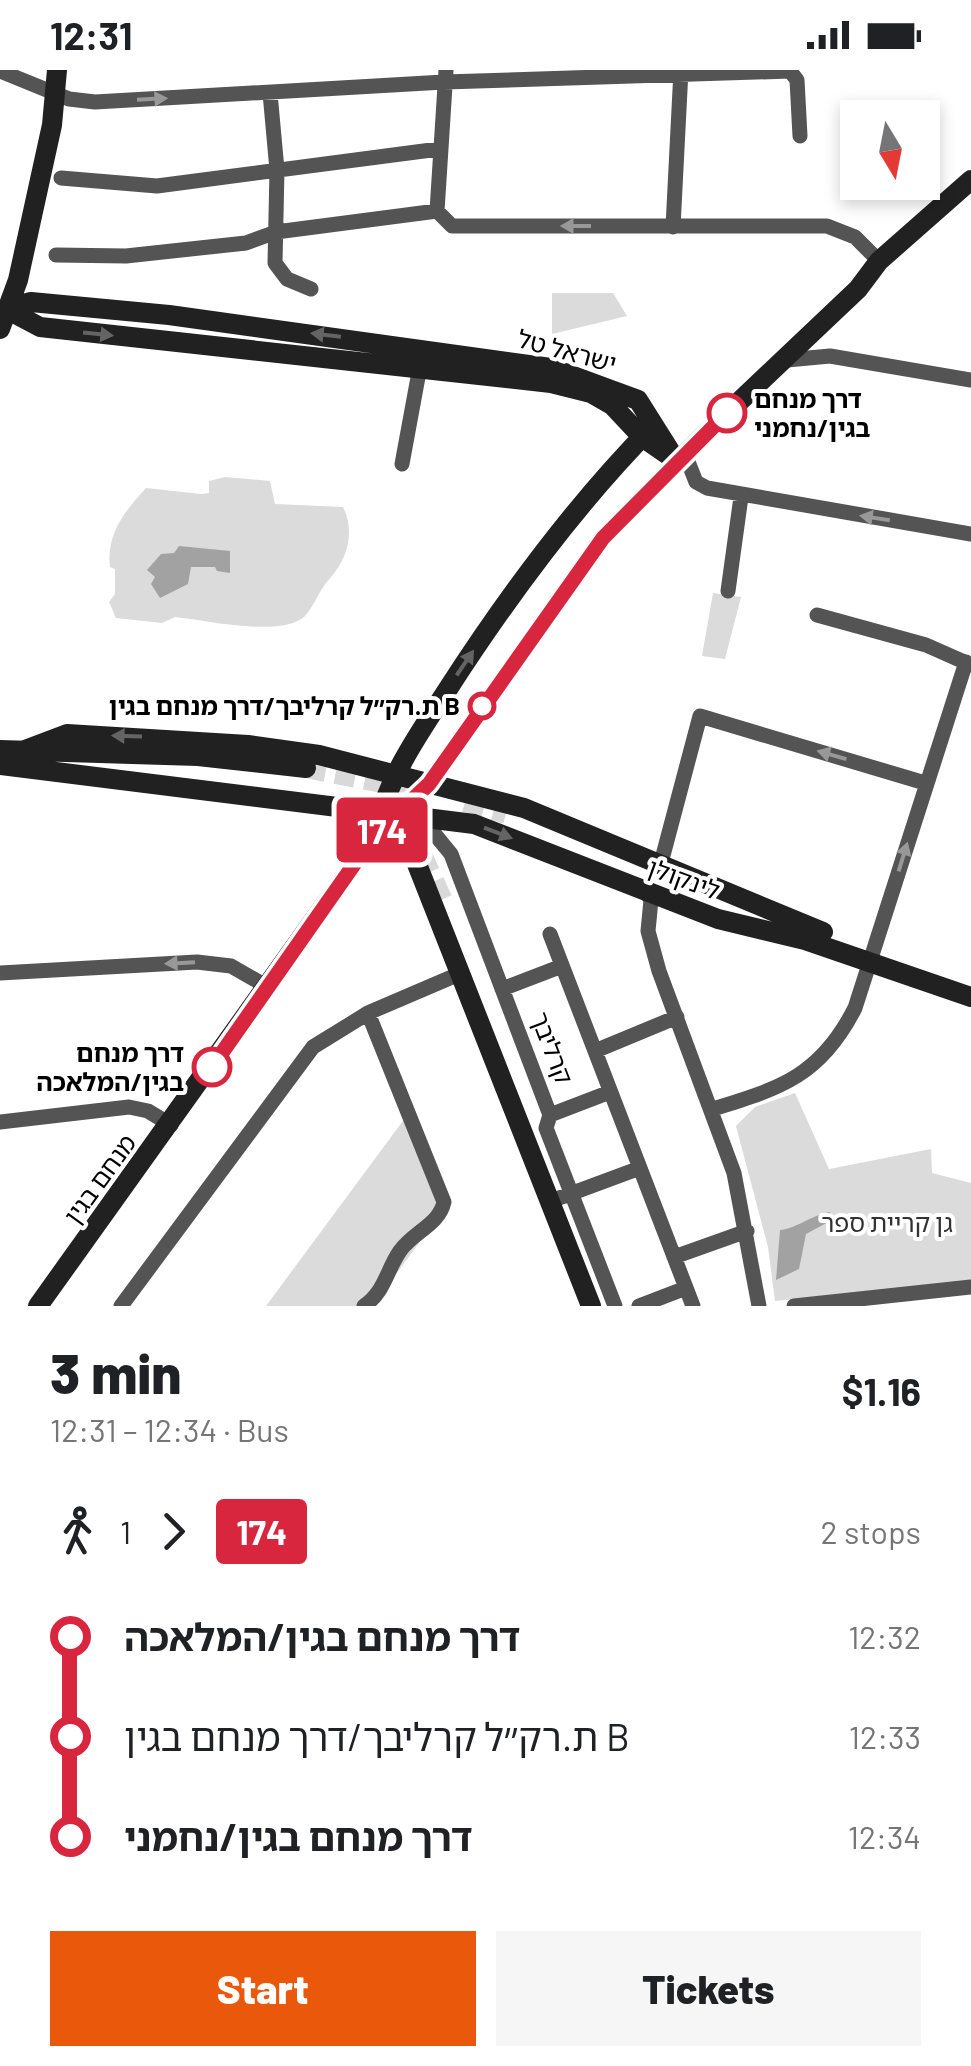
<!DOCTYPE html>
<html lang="en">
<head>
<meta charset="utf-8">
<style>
	body { margin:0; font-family:Barlow,"Noto Sans Hebrew",sans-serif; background:#f6f6f6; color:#202124; height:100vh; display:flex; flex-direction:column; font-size:38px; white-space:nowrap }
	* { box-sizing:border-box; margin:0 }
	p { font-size:32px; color:#757577 }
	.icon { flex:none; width:55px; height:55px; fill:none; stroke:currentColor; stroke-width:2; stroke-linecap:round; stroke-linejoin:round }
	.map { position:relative; height:1236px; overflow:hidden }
	.sheet { display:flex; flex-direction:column; background:#fff; flex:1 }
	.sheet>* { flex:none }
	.badge { padding:0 20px; border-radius:8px; font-size:35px; line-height:65px }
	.needle { width:65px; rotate:170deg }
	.buttons { position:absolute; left:840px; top:30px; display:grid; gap:20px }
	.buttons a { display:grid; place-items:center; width:100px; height:100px; border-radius:0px; background:#fff; box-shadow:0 5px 15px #0003; font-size:50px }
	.map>.badge { position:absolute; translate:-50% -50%; box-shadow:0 0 0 5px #fff }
	.legs { display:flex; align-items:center; gap:15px; height:110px; padding:0 50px; font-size:32px }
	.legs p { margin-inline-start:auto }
	.head { display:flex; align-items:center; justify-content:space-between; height:170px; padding:0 50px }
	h1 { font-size:55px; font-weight:800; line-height:75px }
	.cta { display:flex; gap:20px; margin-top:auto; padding:20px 50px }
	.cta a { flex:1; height:115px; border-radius:0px; background:#ea580c; color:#fff; font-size:40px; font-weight:800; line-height:115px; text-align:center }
	.cta a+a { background:#f6f6f6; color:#202124 }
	ul { padding:0 50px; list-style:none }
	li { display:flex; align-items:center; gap:35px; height:100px; font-size:38px }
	li i { display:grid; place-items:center; width:15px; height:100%; margin:0 12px; background:currentColor }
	li i::after { content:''; width:25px; height:25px; margin:-12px; border:8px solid; border-radius:50%; background:#fff }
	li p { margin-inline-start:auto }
	li:first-child i { background:linear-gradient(#0000 50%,currentColor 0) }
	li:last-child i { background:linear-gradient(currentColor 50%,#0000 0) }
	.status { display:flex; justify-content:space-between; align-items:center; height:70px; padding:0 50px; background:#fff; direction:ltr }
	.status svg { height:28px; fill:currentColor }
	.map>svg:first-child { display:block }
	.green { fill:#dbdbdb }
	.water { fill:#a2a2a2 }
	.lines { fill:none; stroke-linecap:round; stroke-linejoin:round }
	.secondary-tunnel { stroke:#d9d9d9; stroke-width:20; stroke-dasharray:20 10; stroke-linecap:butt }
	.street { stroke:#545454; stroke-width:15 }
	.secondary { stroke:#212121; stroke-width:20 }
	.oneway { fill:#989898 }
	.oneway2 { fill:#646464 }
	.line-1-casing { stroke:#fff; stroke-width:22 }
	.line-1 { stroke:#d7263d; stroke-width:15 }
	.stop-1-dot { fill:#fff; stroke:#d7263d; stroke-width:5 }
	.labels { text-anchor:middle; stroke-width:8; stroke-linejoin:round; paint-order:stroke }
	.street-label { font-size:25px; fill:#000; stroke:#fff }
	.stop-label { font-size:25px; font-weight:bold; fill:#000; stroke:#fff; text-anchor:end }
	.park-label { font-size:25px; fill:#323232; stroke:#fff }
</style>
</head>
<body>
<div class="status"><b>12:31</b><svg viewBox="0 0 49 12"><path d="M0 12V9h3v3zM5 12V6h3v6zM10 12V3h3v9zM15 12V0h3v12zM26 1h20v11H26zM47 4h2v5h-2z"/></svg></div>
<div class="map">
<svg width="971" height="1236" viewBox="0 0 971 1236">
	<rect width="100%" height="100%" fill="#fff"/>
	<path class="green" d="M 552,223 L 613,223 L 627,246 L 552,264 Z
		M 225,407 L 270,411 L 275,434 L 343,437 C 355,461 348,488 331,507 C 320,518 315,535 305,546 C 283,568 204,550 175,547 L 162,553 L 116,548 L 109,532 L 115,524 L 115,499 L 110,497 C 106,464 125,441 146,418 L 201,424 L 209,423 L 209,411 Z
		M 713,523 L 741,527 L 725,589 L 702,586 Z
		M 795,1023 L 829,1099 L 931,1079 L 932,1103 L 971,1113 L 971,1211 L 775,1231 L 768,1177 L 736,1056 L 755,1037 Z
		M 411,1040 L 448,1133 L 373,1236 L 266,1236 Z"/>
	<path class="water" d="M 179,476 L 230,481 L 230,503 L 217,501 L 215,497 L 191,497 L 188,514 L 160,528 L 151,514 L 155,507 L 147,500 L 161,484 L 174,483 Z
		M 830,1142 L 832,1150 L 806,1164 L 799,1199 L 776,1210 L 780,1160 C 793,1160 812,1145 830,1142 Z"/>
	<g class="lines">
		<path class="secondary-tunnel" d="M 306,698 L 407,718
			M 465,732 L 506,744
			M 386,736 L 419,778 L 445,835"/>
		<path class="street" d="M 0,1 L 69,29 L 95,32 L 444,12 L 790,1 L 797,10 L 800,66
			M 270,23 L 277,100 L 275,193 L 287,209 L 311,219
			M 61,108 L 157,116 L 439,79
			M 437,141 L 452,156 L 827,156 L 855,167 L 879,191
			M 437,141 L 446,0
			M 673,157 L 681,0
			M 56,185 L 126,186 L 246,173 L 276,162 L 437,141
			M 787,290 L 830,286 L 971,310
			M 685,384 L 696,412 L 707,418 L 971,464
			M 402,394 L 421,291
			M 728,521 L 741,427
			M 817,545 L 926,575 L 971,595
			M 419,745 L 451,784 L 550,1045 L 546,1058 L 615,1236
			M 661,793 L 700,646 L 925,713
			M 646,822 L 651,830 L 648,861 L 659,901 L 734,1103 L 759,1236
			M 550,864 L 693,1236
			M 0,903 L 197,892 L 231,896 L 259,912 L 264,924
			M 502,919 L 562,896
			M 595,981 L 677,947
			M 713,1039 C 782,1018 821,1005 855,938 L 966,592
			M 550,1045 L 610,1022
			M 0,1052 L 129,1037 L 148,1041 L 171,1055
			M 551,1131 L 640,1098
			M 674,1187 L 747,1161
			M 121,1236 L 313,977 L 368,943 L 459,904
			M 364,1236 C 385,1222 387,1199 400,1181 C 413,1162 439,1155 444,1132 L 368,943
			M 639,1236 L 686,1218
			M 794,1236 L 971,1217"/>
		<path class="secondary" d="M 6,239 L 31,232 L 169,245 L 551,298 L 638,330 L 677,392
			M 6,239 L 40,257 L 551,313 L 591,323 L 612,335 L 642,367 L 671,387
			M 0,259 L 18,210 L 52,55 L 57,0
			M 0,680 L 198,686 L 306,698
			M 22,681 L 67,664 L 248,675 L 319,685 L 524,738 L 823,862
			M 0,695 L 474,754 L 718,849 L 805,870 L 971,927
			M 382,742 L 415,789 L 591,1236
			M 379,750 C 391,703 420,662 446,622 C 506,529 574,436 652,357
			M 38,1236 L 374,766 L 429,714 L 603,468 L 703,366 L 858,219 L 879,191 L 971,110"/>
	</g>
	<defs><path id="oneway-solid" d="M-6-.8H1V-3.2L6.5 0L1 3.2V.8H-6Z" transform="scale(2.5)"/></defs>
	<g class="oneway">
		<use href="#oneway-solid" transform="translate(152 29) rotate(-3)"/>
		<use href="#oneway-solid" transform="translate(576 156) rotate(-180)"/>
		<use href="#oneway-solid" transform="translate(875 448) rotate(-171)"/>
		<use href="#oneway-solid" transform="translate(832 685) rotate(-164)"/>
		<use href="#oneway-solid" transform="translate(903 787) rotate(-73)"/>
		<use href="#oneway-solid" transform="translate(180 893) rotate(177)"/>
	</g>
	<g class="oneway2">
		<use href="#oneway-solid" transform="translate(98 264) rotate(6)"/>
		<use href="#oneway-solid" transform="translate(326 265) rotate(-173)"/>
		<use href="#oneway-solid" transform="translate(465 593) rotate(-56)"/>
		<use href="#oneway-solid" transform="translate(127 666) rotate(-178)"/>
		<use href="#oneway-solid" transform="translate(498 763) rotate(21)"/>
	</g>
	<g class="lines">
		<g class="line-1-casing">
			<path id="line-1" d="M 212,997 L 374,766 L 429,714 L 603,468 L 727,343"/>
		</g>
		<use href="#line-1" class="line-1"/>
	</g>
	<g class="stop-1-dot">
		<circle cx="727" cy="343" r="18"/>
		<circle cx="482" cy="636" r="12"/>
		<circle cx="212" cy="997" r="18"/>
	</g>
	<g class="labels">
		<g class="street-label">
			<text transform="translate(567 281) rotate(15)" y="9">ישראל טל</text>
			<text transform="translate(684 809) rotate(20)" y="9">לינקולן</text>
			<text transform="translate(552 978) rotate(69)" y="9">קרליבך</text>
			<text transform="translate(100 1109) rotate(-54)" y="9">מנחם בגין</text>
		</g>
		<g class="stop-label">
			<text x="754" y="338" text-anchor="start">דרך מנחם<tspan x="754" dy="29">בגין/נחמני</tspan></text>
			<text x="460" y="645">ת.רק״ל קרליבך/דרך מנחם בגין B</text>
			<text x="184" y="992">דרך מנחם<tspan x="184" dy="29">בגין/המלאכה</tspan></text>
		</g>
		<g class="park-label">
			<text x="887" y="1162">גן קריית ספר</text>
		</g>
	</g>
</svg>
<div class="buttons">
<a><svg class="needle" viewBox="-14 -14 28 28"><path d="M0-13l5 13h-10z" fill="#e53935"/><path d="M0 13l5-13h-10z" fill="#757577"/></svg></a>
</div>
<b class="badge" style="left:382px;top:760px;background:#d7263d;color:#fff">174</b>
</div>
<section class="sheet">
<div class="head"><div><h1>3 min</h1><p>12:31 – 12:34 · Bus</p></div><b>$1.16</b></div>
<div class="legs"><svg class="icon" aria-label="walk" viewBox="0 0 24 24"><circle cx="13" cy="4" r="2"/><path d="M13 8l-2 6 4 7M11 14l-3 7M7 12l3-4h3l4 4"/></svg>1<svg class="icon" aria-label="forward" viewBox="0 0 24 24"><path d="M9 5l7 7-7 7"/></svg><b class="badge" style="background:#d7263d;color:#fff">174</b><p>2 stops</p></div>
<ul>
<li><i style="color:#d7263d"></i><b>דרך מנחם בגין/המלאכה</b><p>12:32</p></li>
<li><i style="color:#d7263d"></i><span>ת.רק״ל קרליבך/דרך מנחם בגין B</span><p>12:33</p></li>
<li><i style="color:#d7263d"></i><b>דרך מנחם בגין/נחמני</b><p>12:34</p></li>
</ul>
<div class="cta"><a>Start</a><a>Tickets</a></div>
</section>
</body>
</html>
